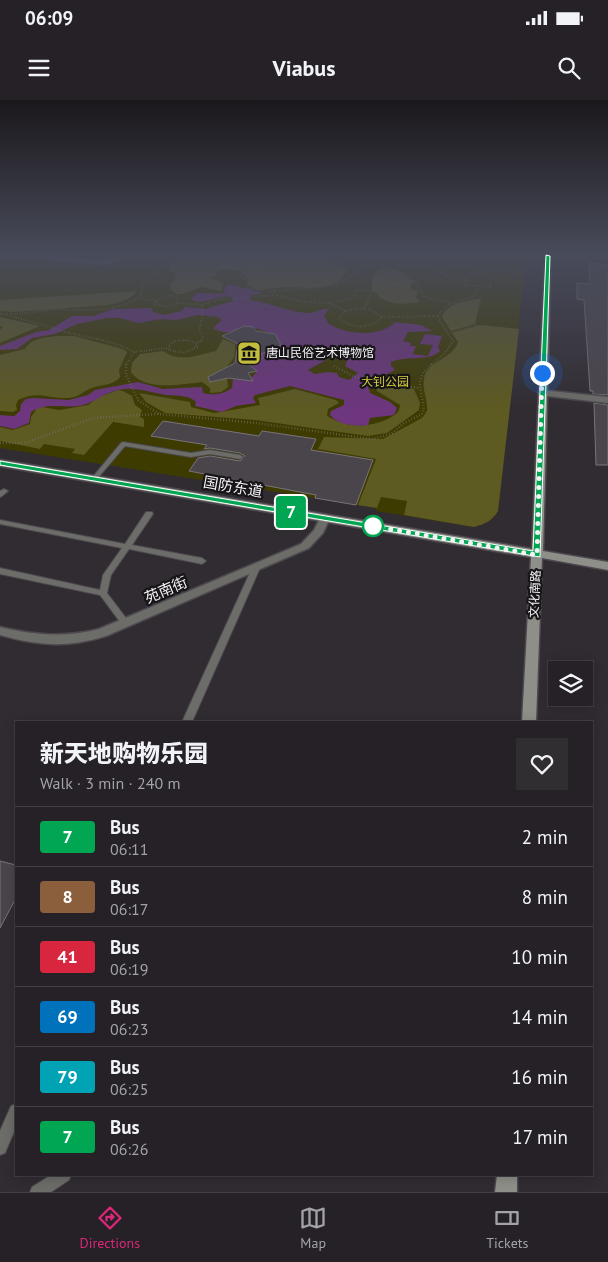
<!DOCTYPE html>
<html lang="en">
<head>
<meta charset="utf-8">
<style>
	body { margin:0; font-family:"PT Sans","Noto Sans SC",sans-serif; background:#312e32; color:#f1f3f6; height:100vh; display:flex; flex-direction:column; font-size:19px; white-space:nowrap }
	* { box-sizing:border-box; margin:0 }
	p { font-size:16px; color:#a3a3a7 }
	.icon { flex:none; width:28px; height:28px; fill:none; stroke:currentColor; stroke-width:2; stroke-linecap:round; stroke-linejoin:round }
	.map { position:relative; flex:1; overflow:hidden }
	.panel { position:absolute; left:15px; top:621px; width:578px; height:455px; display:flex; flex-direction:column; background:#252126; border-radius:0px; box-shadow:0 2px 12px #0003,0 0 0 1px #423e43 }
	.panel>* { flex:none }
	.badge { padding:0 10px; border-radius:4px; font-size:18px; line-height:32px }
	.fabs { position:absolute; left:548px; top:561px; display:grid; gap:10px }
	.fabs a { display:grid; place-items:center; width:45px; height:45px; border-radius:0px; background:#252126; box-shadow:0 2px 12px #0003,0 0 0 1px #423e43; font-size:25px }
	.you { position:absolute; width:25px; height:25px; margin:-12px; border:4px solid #fff; border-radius:50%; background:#1a73e8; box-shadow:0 0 0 8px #1a73e833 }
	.map>.badge { position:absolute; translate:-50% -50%; box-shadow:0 0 0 2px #fff }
	.round { display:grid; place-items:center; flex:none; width:52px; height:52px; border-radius:0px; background:#312e32 }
	.headline { display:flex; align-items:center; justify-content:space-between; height:85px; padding:0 25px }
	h1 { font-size:24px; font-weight:800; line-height:38px }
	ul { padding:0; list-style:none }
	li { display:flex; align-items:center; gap:15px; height:60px; padding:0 25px; border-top:1px solid #423e43 }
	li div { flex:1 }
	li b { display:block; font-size:19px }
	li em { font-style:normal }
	li .badge { min-width:55px; font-weight:700; text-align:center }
	.status { display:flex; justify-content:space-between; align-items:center; height:35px; padding:0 25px; background:#252126; direction:ltr }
	.status svg { height:14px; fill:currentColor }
	header { display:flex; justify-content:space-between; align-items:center; height:65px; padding:0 25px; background:#252126; font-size:22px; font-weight:800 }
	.tabs { display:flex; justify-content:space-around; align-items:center; height:70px; border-top:1px solid #423e43; background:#252126; font-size:14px; color:#a3a3a7 }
	.tabs a { display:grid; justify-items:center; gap:2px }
	.tabs .active { color:#db2777 }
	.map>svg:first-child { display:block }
	.green { fill:#3e3b00 }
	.forest { fill:#5d5a22 }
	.water { fill:#6d367e; fill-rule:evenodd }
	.building { fill:#4a454b; stroke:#79747b }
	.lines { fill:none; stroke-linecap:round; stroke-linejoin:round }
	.lane-casing { stroke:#4c484d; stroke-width:2 }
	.street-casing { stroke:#4c484d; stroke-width:3 }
	.secondary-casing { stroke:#4c484d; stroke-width:3 }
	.path-far1 { stroke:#79757a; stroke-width:2; stroke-dasharray:0.5 2; stroke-linecap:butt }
	.path { stroke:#79757a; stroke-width:2.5; stroke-dasharray:0.5 2.5; stroke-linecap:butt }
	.lane { fill:#6c6c69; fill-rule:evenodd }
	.street { fill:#6c6c69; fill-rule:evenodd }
	.secondary { fill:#8f8f89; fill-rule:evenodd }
	.line { fill:#00a651; stroke:#fff }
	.walk { stroke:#f4f2f5; stroke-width:5; stroke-dasharray:0 9 }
	.stop-dot { fill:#fff; stroke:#00a651; stroke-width:2.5 }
	.labels { text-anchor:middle; stroke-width:4.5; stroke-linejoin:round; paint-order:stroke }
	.far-poi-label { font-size:12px; fill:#f4f2f5; stroke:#171518; text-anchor:start }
	.far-park-label { font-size:12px; fill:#d4cd3d; stroke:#171518 }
	.far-street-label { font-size:12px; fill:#f4f2f5; stroke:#171518 }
	.street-label { font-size:15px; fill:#f4f2f5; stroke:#171518 }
</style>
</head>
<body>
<div class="status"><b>06:09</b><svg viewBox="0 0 49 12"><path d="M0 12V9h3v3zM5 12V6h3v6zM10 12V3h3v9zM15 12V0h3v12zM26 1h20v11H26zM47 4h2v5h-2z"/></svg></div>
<header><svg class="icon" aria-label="menu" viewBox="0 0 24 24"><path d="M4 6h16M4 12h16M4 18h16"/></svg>Viabus<svg class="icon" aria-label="search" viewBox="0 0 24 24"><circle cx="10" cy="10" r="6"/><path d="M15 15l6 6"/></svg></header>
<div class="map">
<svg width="608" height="1092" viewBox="0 0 608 1092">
	<rect width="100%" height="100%" fill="#312c32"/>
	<path class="green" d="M 0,156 L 98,165 L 116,162 L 123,156 L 526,156 L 498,411 C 492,421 485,424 474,427 L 376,411 L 376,408 L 0,348 Z"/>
	<path class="forest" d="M 184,156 C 218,156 323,150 347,170 C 340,192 304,187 286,187 C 273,187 260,193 248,186 L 248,180 L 241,171 L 221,169 L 216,172 L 216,176 L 211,178 L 224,183 L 221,191 L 201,187 L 183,194 L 176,194 L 170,188 L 171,183 L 176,179 L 175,172 L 168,171 L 172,164 Z
		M 386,168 C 397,168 405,174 412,182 L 410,188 L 418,192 L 416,197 L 420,202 C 401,205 382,206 371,187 L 373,177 L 378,169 Z
		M 137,191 C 129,201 118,203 107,205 L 14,212 L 0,211 L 0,200 Z
		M 481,198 L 475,224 L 451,231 L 442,217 C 447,202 468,201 481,198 Z
		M 0,217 L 40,226 L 0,243 L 0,230 L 3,227 L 0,226 Z
		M 481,225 L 519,229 L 498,411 C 492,421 485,424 474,427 L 404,415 L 407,401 L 381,397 L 377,408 L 358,405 L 376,359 L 318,349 L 324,337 L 383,339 L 422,318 L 427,311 C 428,301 422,290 424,279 C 426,261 453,259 458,242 L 452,233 Z
		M 56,236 L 74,236 L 123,249 L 127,252 L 119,270 L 120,277 C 113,286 101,284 92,288 C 82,291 81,297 68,298 C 48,299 39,290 18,300 L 16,305 L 17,310 L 13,312 L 0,311 L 0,255 L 25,249 C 31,238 45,238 56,236 Z
		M 223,239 L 235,244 C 236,265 229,259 224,272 L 227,277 L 228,287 L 221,292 L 210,293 L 210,288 L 202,282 C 182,284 144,292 131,272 L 132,263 L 140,254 L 163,251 C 180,263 197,255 216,251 Z
		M 371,282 L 414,289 L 420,303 L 419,310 L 387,333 L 368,336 L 255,320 L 165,313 L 146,302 L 139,293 L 190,302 L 191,307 L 214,313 L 260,305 L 258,298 L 295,289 L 336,300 L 339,303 L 328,309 L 327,316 C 347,328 368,328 388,319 C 395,315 399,313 400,305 L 377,291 Z
		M 118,290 L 123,291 L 132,296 L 135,305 L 142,310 L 140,317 L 144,319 L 144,327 L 113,322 L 84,355 L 72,353 L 75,349 L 44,344 L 40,349 L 0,341 L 0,327 L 13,330 L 30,324 L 31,317 L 37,308 L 42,307 L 59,310 L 88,305 L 97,298 Z"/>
	<path class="water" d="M 229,184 L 263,193 L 251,195 L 250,199 L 253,201 C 271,203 288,212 307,213 C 315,214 322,207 329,209 L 324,215 L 328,223 C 345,235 380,238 395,222 L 421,225 L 432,231 L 408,232 L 403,241 L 411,243 L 410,246 L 416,246 L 413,254 L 428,256 L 433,245 L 420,244 L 425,234 L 442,236 L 438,247 L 440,251 C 429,262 407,255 391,262 L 391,266 L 395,270 L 387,274 L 371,277 L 367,282 L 370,293 L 390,302 L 397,308 L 394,315 L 370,318 L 368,325 C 356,327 338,325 330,315 L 331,311 L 344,305 L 344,300 L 290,286 L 255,295 L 253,298 L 256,303 L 236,306 L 222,312 L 195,306 L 196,302 C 194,300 192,299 190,298 C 183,295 174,296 167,295 C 151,293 134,286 118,290 C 103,293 93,304 79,306 C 63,308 46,302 31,312 L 29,323 L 14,329 L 0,326 L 0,315 L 14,316 L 20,311 L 21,304 L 26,299 L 33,298 L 69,300 L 88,295 L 95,290 L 138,282 L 163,289 L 202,287 L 203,293 C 213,296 224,294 232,288 L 233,279 C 244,280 251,281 257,271 L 252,267 L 253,263 L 262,258 L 261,254 L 275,234 C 262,232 249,223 238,228 L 239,232 L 223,232 L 214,229 L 214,227 L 222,220 L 218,217 L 198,215 L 176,220 L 161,219 L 138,223 L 120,218 L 107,218 L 77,224 L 55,234 L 32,238 L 17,249 L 0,250 L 0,246 L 36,232 L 49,230 L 72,216 L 93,216 L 113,209 L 151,208 L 153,212 L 164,215 L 182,211 L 185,207 L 205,209 L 233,201 L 232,197 C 218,194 203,207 191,199 L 197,193 L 221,194 L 225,192 L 224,188 ZM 327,255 L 348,258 L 345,266 L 358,273 L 349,280 L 339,277 L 337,273 L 328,272 L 315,274 L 308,270 L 324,261 Z"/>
	<path class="building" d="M 589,163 L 608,165 L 608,295 L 593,294 L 593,291 L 590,291 L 584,200 L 577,199 L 577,183 L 590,184 Z
		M 244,226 L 253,227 L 256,231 L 275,234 L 281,245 L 261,254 L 263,258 L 248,264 L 257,271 L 248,273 L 253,281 L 228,278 L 210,282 L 208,277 L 235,263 L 238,244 L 222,236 Z
		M 594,303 L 608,305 L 608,365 L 596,365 Z
		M 163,321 L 259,336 L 262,331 L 316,339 L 311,350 L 373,360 L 356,405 L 315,398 L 316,395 L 189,371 L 198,358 L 210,356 L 240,361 L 245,356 L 240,353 L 210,348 L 204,349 L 207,345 L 151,336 Z
		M 0,761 L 16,765 L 16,798 L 0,828 Z"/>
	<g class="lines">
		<g class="lane-casing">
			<path id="lane" d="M 123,342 L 191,353 L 210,350 L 240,355 L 243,357 L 240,359 L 210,354 L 191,357 L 125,346 L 96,380 L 92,380 L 92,378 L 121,343 Z
				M 4,389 L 8,391 L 2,396 L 0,397 L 0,391 Z
				M 146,412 L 152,412 L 153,414 L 132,445 L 202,458 L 206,461 L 202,464 L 129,449 L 111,475 L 107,493 L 129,522 L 130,524 L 129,526 L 123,526 L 100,495 L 0,474 L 0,468 L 100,490 L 103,475 L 122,448 L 0,424 L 0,420 L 125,444 Z
				M 256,465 L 260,468 L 192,622 L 182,622 L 252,468 Z
				M 16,1004 L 16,1027 L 5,1053 L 0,1055 L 0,1031 L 11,1006 Z
				M 51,1075 L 71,1075 L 69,1080 L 51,1092 L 30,1092 L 32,1087 Z"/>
		</g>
		<g class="street-casing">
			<path id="street" d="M 26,156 L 51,156 L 104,161 L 115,156 L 122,156 L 117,161 L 104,165 Z
				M 542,290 L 608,297 L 608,303 L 539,295 L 538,293 Z
				M 325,415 L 330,418 L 323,433 L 309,448 L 106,536 C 67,548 39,546 0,535 L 0,527 C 34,535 64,538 99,529 L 301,444 L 314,430 L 321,416 Z"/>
		</g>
		<g class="secondary-casing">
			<path id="secondary" d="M 545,156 L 551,156 L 543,451 L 608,462 L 608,470 L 542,458 L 536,622 L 522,622 L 531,457 L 0,366 L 0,360 L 532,449 Z
				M 497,1075 L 517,1075 L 517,1092 L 495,1092 Z"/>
		</g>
		<path class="path-far1" d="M 312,156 L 342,163 L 363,173 L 363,177 L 378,179
			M 388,156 L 400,159 L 399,164 L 403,165
			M 234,158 L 240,160 C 235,165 229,164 223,162 L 226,159 Z
			M 238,162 L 257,169 L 254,172 L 240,174 L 240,177 L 247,180 L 246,188 L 275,192
			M 468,174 L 492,176 L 490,187 L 465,185 Z
			M 479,175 L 481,168 L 529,173
			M 377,182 L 397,184 L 415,182
			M 274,191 L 330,186 L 341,183 L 376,156
			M 138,198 L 157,201 L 155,204 L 168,207 L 178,203 L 201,205 L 222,199 L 277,195 L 303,202 L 329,203 L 345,211
			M 157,201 C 163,197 169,195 176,196 L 178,203
			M 329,203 L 353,198 L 357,190 L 373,191
			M 451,203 L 425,197 L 415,182 L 400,171 L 404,167 L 403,165 L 433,168 L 452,178 L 467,180
			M 358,208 L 371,210 L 382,217 C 371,230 351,229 339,218 L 345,211 Z
			M 364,209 L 389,156
			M 0,214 C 17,216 33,211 50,210 C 77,208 113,215 137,198 C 142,195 141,190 144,185 C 152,172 168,163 180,156
			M 14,217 C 34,222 54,229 74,234 C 95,239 115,241 134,252 L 126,265
			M 382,217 L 438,216
			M 450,233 L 478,225
			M 185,240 L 194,242 L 197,247 L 184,253 L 169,250 L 169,245 L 175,241 Z
			M 196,243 L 201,241 L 203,236 L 199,231 L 203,212 L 201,205
			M 134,252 L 168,248
			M 431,265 L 445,253 L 453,241 L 439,220 L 438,216 C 446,202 460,201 474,197 L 478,186"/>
		<path class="path" d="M 126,264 L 126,275 L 138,300 L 159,314
			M 334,266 L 355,277 L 419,288
			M 0,343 L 25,343 L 93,318 L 159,314 L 256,323 L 372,339 L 391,334 L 404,323 L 421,315 L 424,310 C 422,289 413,280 432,264"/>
		<use href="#lane" class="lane"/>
		<use href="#street" class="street"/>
		<use href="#secondary" class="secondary"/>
	</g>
	<linearGradient id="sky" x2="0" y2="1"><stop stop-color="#1b181c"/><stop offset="0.5" stop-color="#484b5a"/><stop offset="1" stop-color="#484b5a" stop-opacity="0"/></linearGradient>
	<rect width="608" height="309" fill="url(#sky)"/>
	<path class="line" d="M 546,155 L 550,156 L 540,457 L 0,365 L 0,361 L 533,451 Z"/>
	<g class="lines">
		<path class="walk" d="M 373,426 L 537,455 L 542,273"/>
	</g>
	<defs>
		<g id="museum-square" transform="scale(1.25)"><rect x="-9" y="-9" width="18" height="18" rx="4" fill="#c3bd3e" stroke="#171518"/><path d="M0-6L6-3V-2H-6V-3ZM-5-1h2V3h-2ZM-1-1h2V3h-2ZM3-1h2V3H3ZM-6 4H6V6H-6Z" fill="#111"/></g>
	</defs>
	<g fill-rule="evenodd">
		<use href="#museum-square" x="249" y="253"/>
	</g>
	<circle class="stop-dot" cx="373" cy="426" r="10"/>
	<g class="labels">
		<g class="far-poi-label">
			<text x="266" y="257">唐山民俗艺术博物馆</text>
		</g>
		<g class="far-park-label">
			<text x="385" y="286">大钊公园</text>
		</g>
		<g class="far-street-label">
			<text transform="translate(535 494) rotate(-87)" y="4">文化南路</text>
		</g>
		<g class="street-label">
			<text transform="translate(233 387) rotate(10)" y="5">国防东道</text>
			<text transform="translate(166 490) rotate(-23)" y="5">苑南街</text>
		</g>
	</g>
</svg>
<div class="fabs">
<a><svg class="icon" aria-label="layers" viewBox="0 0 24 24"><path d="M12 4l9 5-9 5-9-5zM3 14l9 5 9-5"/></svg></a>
</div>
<div class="you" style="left:542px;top:273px"></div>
<b class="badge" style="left:291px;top:412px;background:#00a651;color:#fff">7</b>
<section class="panel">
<div class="headline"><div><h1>新天地购物乐园</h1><p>Walk · 3 min · 240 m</p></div><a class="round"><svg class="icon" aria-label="heart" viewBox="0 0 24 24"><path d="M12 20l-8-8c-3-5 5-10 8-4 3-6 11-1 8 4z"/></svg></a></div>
<ul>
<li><span class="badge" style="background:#00a651;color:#fff">7</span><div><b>Bus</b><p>06:11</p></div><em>2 min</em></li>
<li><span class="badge" style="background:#8b5e3c;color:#fff">8</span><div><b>Bus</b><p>06:17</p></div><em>8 min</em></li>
<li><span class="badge" style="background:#d7263d;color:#fff">41</span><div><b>Bus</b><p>06:19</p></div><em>10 min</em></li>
<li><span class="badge" style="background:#0072bc;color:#fff">69</span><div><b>Bus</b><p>06:23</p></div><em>14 min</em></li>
<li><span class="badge" style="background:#00a3b4;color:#fff">79</span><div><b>Bus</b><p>06:25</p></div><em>16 min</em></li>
<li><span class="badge" style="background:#00a651;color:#fff">7</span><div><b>Bus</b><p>06:26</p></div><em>17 min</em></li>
</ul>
</section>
</div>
<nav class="tabs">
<a class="active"><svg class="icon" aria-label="directions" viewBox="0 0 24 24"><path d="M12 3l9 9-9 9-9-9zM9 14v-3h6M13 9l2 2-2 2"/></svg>Directions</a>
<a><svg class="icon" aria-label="map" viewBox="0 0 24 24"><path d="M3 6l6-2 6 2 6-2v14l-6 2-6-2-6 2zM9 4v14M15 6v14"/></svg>Map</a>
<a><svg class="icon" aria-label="tickets" viewBox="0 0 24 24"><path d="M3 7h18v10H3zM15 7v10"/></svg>Tickets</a>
</nav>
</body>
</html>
